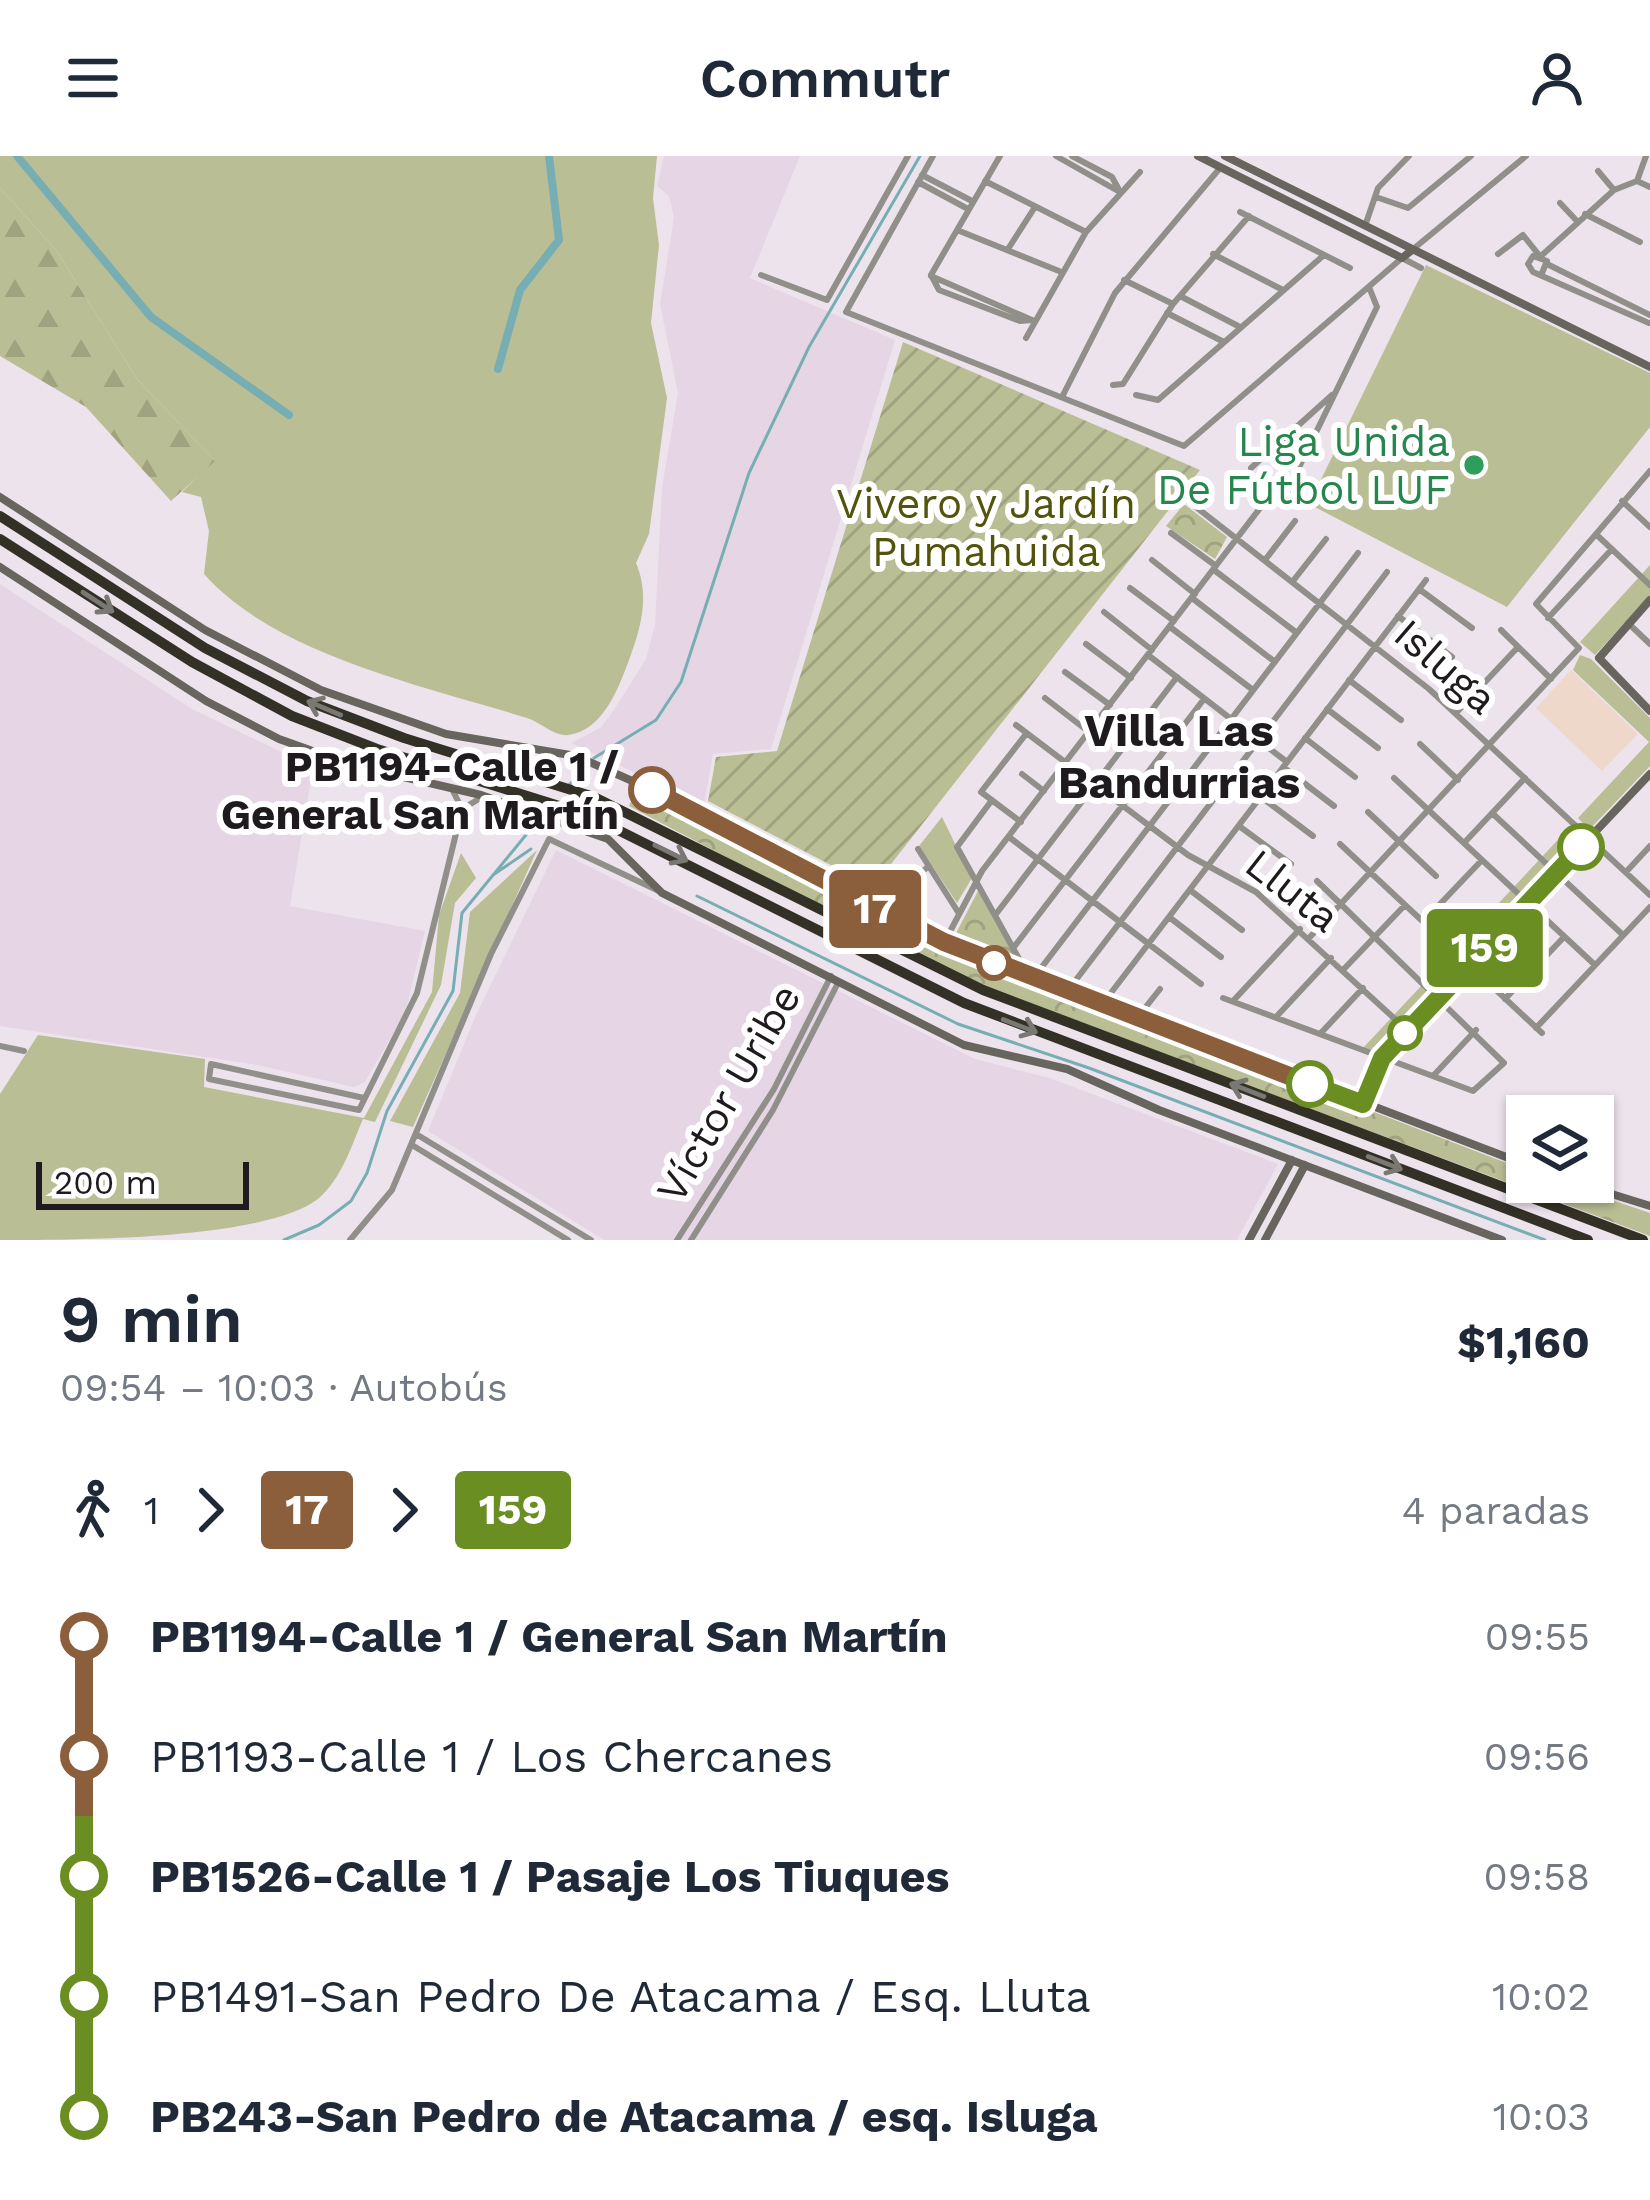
<!DOCTYPE html>
<html lang="es">
<head>
<meta charset="utf-8">
<style>
	body { margin:0; font-family:"Work Sans",sans-serif; background:#f2f2f3; color:#1f2937; height:100vh; display:flex; flex-direction:column; font-size:45px; white-space:nowrap }
	* { box-sizing:border-box; margin:0 }
	p { font-size:39px; color:#747a83 }
	.icon { flex:none; width:66px; height:66px; fill:none; stroke:currentColor; stroke-width:2; stroke-linecap:round; stroke-linejoin:round }
	.map { position:relative; height:1084px; overflow:hidden }
	.panel { display:flex; flex-direction:column; background:#fff; flex:1 }
	.panel>* { flex:none }
	.badge { padding:0 24px; border-radius:9px; font-size:42px; line-height:78px }
	.controls { position:absolute; left:1506px; top:939px; display:grid; gap:24px }
	.controls a { display:grid; place-items:center; width:108px; height:108px; border-radius:0px; background:#fff; box-shadow:0 3px 9px #0004; font-size:60px }
	.scale { position:absolute; left:36px; bottom:30px; width:213px; box-sizing:border-box; padding-left:12px; border:6px solid #1e1a1e; border-top:0; font-size:33px; line-height:42px; white-space:nowrap; color:#1e1a1e; -webkit-text-stroke:9px #fff; paint-order:stroke }
	.map>.badge { position:absolute; translate:-50% -50%; box-shadow:0 0 0 6px #fff }
	.legs { display:flex; align-items:center; gap:18px; height:132px; padding:0 60px; font-size:39px }
	.legs p { margin-inline-start:auto }
	.head { display:flex; align-items:center; justify-content:space-between; height:204px; padding:0 60px }
	h1 { font-size:66px; font-weight:600; line-height:90px }
	ul { padding:0 60px; list-style:none }
	li { display:flex; align-items:center; gap:42px; height:120px; font-size:45px }
	li i { display:grid; place-items:center; width:18px; height:100%; margin:0 15px; background:currentColor }
	li i::after { content:''; width:30px; height:30px; margin:-15px; border:9px solid; border-radius:50%; background:#fff }
	li p { margin-inline-start:auto }
	li:first-child i { background:linear-gradient(#0000 50%,currentColor 0) }
	li:last-child i { background:linear-gradient(currentColor 50%,#0000 0) }
	header { display:flex; justify-content:space-between; align-items:center; height:156px; padding:0 60px; background:#fff; font-size:54px; font-weight:600 }
	.map>svg:first-child { display:block }
	.built { fill:#e6d6e5 }
	.education { fill:#edd8ca }
	.grass { fill:#babe94 }
	.forest { fill:url(#forest-firs) }
	.park { fill:url(#park-crowns) }
	.garden { fill:url(#garden-furrows) }
	.lines { fill:none; stroke-linecap:round; stroke-linejoin:round }
	.stream { stroke:#76aeb4; stroke-width:3 }
	.canal { stroke:#76aeb4; stroke-width:8 }
	.street { stroke:#908f89; stroke-width:6 }
	.secondary { stroke:#67655e; stroke-width:8 }
	.highway { stroke:#333026; stroke-width:10 }
	.oneway { stroke:#7a7872 }
	.line-1-casing { stroke:#fff; stroke-width:27 }
	.line-2-casing { stroke:#fff; stroke-width:27 }
	.line-1 { stroke:#8b5e3c; stroke-width:18 }
	.line-2 { stroke:#6b8e23; stroke-width:18 }
	.leisure-dot { fill:#2e9e5b; stroke:#fff; stroke-width:4.5 }
	.stop-1-dot { fill:#fff; stroke:#8b5e3c; stroke-width:6 }
	.stop-2-dot { fill:#fff; stroke:#6b8e23; stroke-width:6 }
	.labels { text-anchor:middle; stroke-width:12; stroke-linejoin:round; paint-order:stroke }
	.leisure-label { font-size:42px; fill:#27864d; stroke:#fff; text-anchor:end }
	.park-label { font-size:42px; fill:#51540a; stroke:#fff }
	.street-label { font-size:42px; fill:#1e1a1e; stroke:#fff }
	.stop-label { font-size:42px; font-weight:bold; fill:#1e1a1e; stroke:#fff; text-anchor:end }
	.neighbourhood-label { font-size:45px; font-weight:bold; fill:#1e1a1e; stroke:#fff }
</style>
</head>
<body>
<header><svg class="icon" aria-label="menu" viewBox="0 0 24 24"><path d="M4 6h16M4 12h16M4 18h16"/></svg>Commutr<svg class="icon" aria-label="person" viewBox="0 0 24 24"><circle cx="12" cy="8" r="4"/><path d="M4 21q1-7 8-7t8 7"/></svg></header>
<div class="map">
<svg width="1650" height="1084" viewBox="0 0 1650 1084">
	<defs>
		<pattern id="forest-firs" width="22" height="20" patternUnits="userSpaceOnUse" patternTransform="scale(3)"><rect width="22" height="20" fill="#babe94"/><path d="M5 1l3.5 6h-7zM16 11l3.5 6h-7z" fill="#9fa37f"/></pattern>
		<pattern id="park-crowns" width="20" height="18" patternUnits="userSpaceOnUse" patternTransform="scale(3)"><rect width="20" height="18" fill="#babe94"/><path d="M2 6a3 3 0 1 1 6 0M12 15a3 3 0 1 1 6 0" fill="none" stroke="#9fa37f"/></pattern>
		<pattern id="garden-furrows" width="10" height="10" patternUnits="userSpaceOnUse" patternTransform="scale(3)"><rect width="10" height="10" fill="#babe94"/><path d="M-1 1l2-2M0 10L10 0M9 11l2-2" fill="none" stroke="#9fa37f"/></pattern>
	</defs>
	<rect width="100%" height="100%" fill="#ede3ed"/>
	<path class="built" d="M 664,0 L 800,0 L 750,122 L 895,184 L 771,593 L 713,598 L 704,649 L 571,587 L 600,572 L 612,557 L 646,503 L 655,468 L 662,331 L 678,237 L 660,148 L 674,61 L 669,40 L 657,30 Z
		M 0,428 L 192,553 L 313,611 L 290,750 L 425,775 L 405,857 L 365,926 L 354,931 L 257,909 L 0,870 Z
		M 556,694 L 975,903 L 1050,922 L 1278,1008 L 1237,1084 L 604,1084 L 428,975 L 476,859 Z"/>
	<path class="education" d="M 1571,514 L 1638,578 L 1602,615 L 1536,552 Z"/>
	<path class="grass" d="M 0,0 L 657,0 L 653,42 L 659,89 L 651,167 L 667,242 L 649,378 L 636,407 C 650,440 641,471 629,504 C 619,531 603,575 568,579 C 555,581 540,566 527,562 C 426,530 277,500 204,418 L 209,375 L 201,341 L 182,336 L 214,304 L 137,223 L 56,94 L 0,32 Z
		M 1426,109 L 1650,217 L 1650,271 L 1507,451 L 1309,348 Z
		M 1650,409 L 1650,440 L 1595,499 L 1580,486 Z
		M 1580,499 L 1591,503 L 1650,562 L 1650,610 L 1589,674 L 1578,662 L 1649,586 L 1573,514 Z
		M 942,661 L 972,722 L 957,747 L 919,690 Z
		M 1569,672 L 1581,684 L 1378,897 L 1363,892 Z
		M 537,694 L 413,971 L 390,965 L 460,837 L 470,756 Z
		M 461,697 L 476,722 L 455,747 L 441,829 L 375,966 L 363,963 C 351,991 342,1022 318,1043 C 264,1084 75,1084 0,1084 L 0,938 L 38,879 L 205,903 L 204,931 L 364,962 L 432,836 L 439,759 Z"/>
	<path class="forest" d="M 0,32 L 56,94 L 137,223 L 215,305 L 171,345 L 86,251 L 0,200 Z"/>
	<path class="park" d="M 1184,348 L 1227,381 L 1215,403 L 1166,370 Z
		M 636,634 L 738,681 L 928,784 L 1527,1015 L 1527,1026 L 1559,1026 L 1650,1057 L 1650,1080 L 999,836 L 891,788 L 629,650 Z
		M 980,731 L 1022,814 L 953,783 Z"/>
	<path class="garden" d="M 903,186 L 1200,314 L 873,731 L 708,645 L 716,601 L 777,595 Z"/>
	<g class="lines">
		<path class="stream" d="M 594,602 L 656,564 L 681,526 L 749,317 L 809,191 L 920,0
			M 569,629 L 587,610
			M 493,719 L 531,693
			M 697,740 L 958,868 L 1089,912 L 1545,1084
			M 284,1084 L 319,1069 L 351,1045 L 367,1017 L 387,955 L 453,835 L 462,757 L 539,663"/>
		<path class="canal" d="M 17,0 L 151,161 L 289,259
			M 498,213 L 520,134 L 559,84 L 549,0"/>
		<path class="street" d="M 933,0 L 846,156 L 1184,290 L 1402,102 L 1421,112
			M 1056,0 L 1118,35
			M 1072,0 L 1112,21 L 1118,32
			M 1598,15 L 1614,34
			M 922,19 L 972,45
			M 985,25 L 1086,76
			M 1637,25 L 1646,0
			M 1637,25 L 1650,31
			M 918,26 L 968,53
			M 1376,41 L 1408,52 L 1471,0
			M 1560,47 L 1576,64
			M 1240,56 L 1350,112
			M 1585,58 L 1640,86
			M 1365,70 L 1378,32 L 1409,0
			M 957,74 L 1059,115
			M 1008,93 L 1035,51
			M 1412,94 L 1526,0
			M 1213,98 L 1283,134
			M 1498,98 L 1523,79 L 1539,99
			M 1541,100 L 1614,34 L 1637,25
			M 1547,108 L 1650,159
			M 1542,117 L 1547,105 L 1533,100 L 1528,108 L 1533,116 L 1649,167
			M 761,119 L 827,144 L 908,0
			M 931,119 L 1000,0
			M 931,119 L 939,134 L 1020,165 L 1032,164
			M 931,120 L 1032,164
			M 1124,124 L 1173,148
			M 1180,140 L 1240,171
			M 1167,157 L 1222,185
			M 1026,182 L 1086,76 L 1140,16
			M 1113,229 L 1123,228 L 1173,148 L 1249,60
			M 1136,239 L 1158,244 L 1324,99
			M 1062,241 L 1115,137 L 1220,12
			M 1251,312 L 1332,239
			M 1288,334 L 1377,151 L 1369,131
			M 1187,344 L 1429,533 L 1650,739
			M 1622,345 L 1650,371
			M 1171,377 L 1216,410
			M 1599,381 L 1650,429
			M 1152,404 L 1195,438
			M 1265,404 L 1295,365
			M 1214,414 L 1297,477
			M 1293,425 L 1326,383
			M 1130,432 L 1174,465
			M 1419,433 L 1472,472
			M 1192,442 L 1275,506
			M 1104,456 L 1152,494
			M 1398,460 L 1452,501
			M 1548,462 L 1612,393
			M 1628,467 L 1650,488
			M 1170,471 L 1253,534
			M 1501,474 L 1551,523
			M 1086,488 L 1131,522
			M 1148,499 L 1287,606
			M 1065,516 L 1110,549
			M 1349,524 L 1401,564
			M 1045,542 L 1089,576
			M 1327,553 L 1378,592
			M 1456,557 L 1518,491
			M 1016,569 L 1188,699 L 1256,736 L 1407,874
			M 1305,582 L 1355,621
			M 1420,588 L 1458,624
			M 1283,611 L 1334,650
			M 1022,618 L 1044,635
			M 1394,622 L 1595,809
			M 1261,641 L 1313,680
			M 992,644 L 957,691 L 1028,819
			M 462,653 L 484,640
			M 1368,656 L 1436,720
			M 1492,657 L 1623,779
			M 1021,666 L 981,636 L 1026,578
			M 1239,670 L 1291,708
			M 1009,681 L 1201,828
			M 1464,687 L 1525,622
			M 1340,688 L 1542,877
			M 918,693 L 958,756
			M 1626,716 L 1650,690
			M 1190,734 L 1242,774
			M 996,758 L 1177,521
			M 897,760 L 914,722 L 929,710
			M 1169,761 L 1221,801
			M 1423,766 L 1482,704
			M 1309,782 L 1579,492 L 1536,448 L 1650,315
			M 945,785 L 982,715 L 1267,343
			M 1014,791 L 1204,543
			M 1343,814 L 1405,749
			M 1035,820 L 1358,397
			M 1069,833 L 1387,416
			M 1223,842 L 1473,935 L 1504,907 L 1317,725
			M 1505,843 L 1564,781
			M 1233,845 L 1300,773
			M 1104,846 L 1426,424
			M 1276,861 L 1331,802
			M 1137,862 L 1160,833
			M 1536,872 L 1650,751
			M 1320,878 L 1363,832
			M 0,890 L 24,895
			M 1433,920 L 1476,874
			M 364,942 L 211,908 L 209,923 L 359,954 L 417,837 L 462,653 L 452,633
			M 416,978 L 591,1084
			M 412,989 L 568,1084
			M 350,1084 L 392,1034 L 491,798 L 549,683 L 659,735
			M 677,1084 L 774,933 L 831,820
			M 691,1084 L 773,954 L 838,827"/>
		<path class="secondary" d="M 1198,0 L 1402,102 L 1412,94
			M 1225,0 L 1650,211
			M 0,341 L 205,474 L 321,534 L 446,578 L 576,600 L 684,648 L 944,786 L 1527,1009
			M 0,411 L 206,545 L 279,583 L 352,609 L 481,639 L 608,683 L 662,737 L 964,889 L 1067,913 L 1159,954 L 1502,1084
			M 1650,444 L 1599,502 L 1650,555
			M 1363,948 L 1381,902 L 1650,618
			M 1573,1026 L 1650,1050
			M 1249,1084 L 1292,1004
			M 1265,1084 L 1305,1009"/>
		<path class="highway" d="M 0,360 L 205,492 L 307,545 L 404,582 L 594,641 L 983,834 L 1643,1084
			M 0,383 L 192,506 L 292,560 L 377,593 L 588,659 L 964,847 L 1588,1084"/>
	</g>
	<defs><path id="oneway-shaft" d="M-6 0H5M1.5-3L5.5 0L1.5 3" fill="none" stroke-width="1.6" stroke-linecap="round" stroke-linejoin="round" transform="scale(3)"/></defs>
	<g class="oneway">
		<use href="#oneway-shaft" transform="translate(98 446) rotate(33)"/>
		<use href="#oneway-shaft" transform="translate(324 552) rotate(-157)"/>
		<use href="#oneway-shaft" transform="translate(671 697) rotate(26)"/>
		<use href="#oneway-shaft" transform="translate(1020 870) rotate(21)"/>
		<use href="#oneway-shaft" transform="translate(1247 934) rotate(-159)"/>
		<use href="#oneway-shaft" transform="translate(1385 1007) rotate(21)"/>
	</g>
	<g class="lines">
		<g class="line-1-casing">
			<path id="line-1" d="M 652,634 L 944,786 L 1310,928"/>
		</g>
		<g class="line-2-casing">
			<path id="line-2" d="M 1310,928 L 1363,948 L 1382,902 L 1581,691"/>
		</g>
		<use href="#line-1" class="line-1"/>
		<use href="#line-2" class="line-2"/>
	</g>
	<circle class="leisure-dot" cx="1474" cy="309" r="12"/>
	<g class="stop-1-dot">
		<circle cx="652" cy="634" r="21"/>
		<circle cx="994" cy="807" r="15"/>
	</g>
	<g class="stop-2-dot">
		<circle cx="1581" cy="691" r="21"/>
		<circle cx="1405" cy="877" r="15"/>
		<circle cx="1310" cy="928" r="21"/>
	</g>
	<g class="labels">
		<g class="leisure-label">
			<text x="1450" y="300">Liga Unida<tspan x="1450" dy="48">De Fútbol LUF</tspan></text>
		</g>
		<g class="park-label">
			<text x="986" y="362">Vivero y Jardín<tspan x="986" dy="48">Pumahuida</tspan></text>
		</g>
		<g class="street-label">
			<text transform="translate(1446 510) rotate(41)" y="15">Isluga</text>
			<text transform="translate(1293 734) rotate(38)" y="15">Lluta</text>
			<text transform="translate(728 937) rotate(-60)" y="15">Víctor Uribe</text>
		</g>
		<g class="stop-label">
			<text x="619" y="625">PB1194-Calle 1 /<tspan x="619" dy="48">General San Martín</tspan></text>
		</g>
		<g class="neighbourhood-label">
			<text x="1179" y="590">Villa Las<tspan x="1179" dy="52">Bandurrias</tspan></text>
		</g>
	</g>
</svg>
<div class="controls">
<a><svg class="icon" aria-label="layers" viewBox="0 0 24 24"><path d="M12 4l9 5-9 5-9-5zM3 14l9 5 9-5"/></svg></a>
</div>
<div class="scale">200 m</div>
<b class="badge" style="left:875px;top:753px;background:#8b5e3c;color:#fff">17</b>
<b class="badge" style="left:1485px;top:792px;background:#6b8e23;color:#fff">159</b>
</div>
<section class="panel">
<div class="head"><div><h1>9 min</h1><p>09:54 – 10:03 · Autobús</p></div><b>$1,160</b></div>
<div class="legs"><svg class="icon" aria-label="walk" viewBox="0 0 24 24"><circle cx="13" cy="4" r="2"/><path d="M13 8l-2 6 4 7M11 14l-3 7M7 12l3-4h3l4 4"/></svg>1<svg class="icon" aria-label="forward" viewBox="0 0 24 24"><path d="M9 5l7 7-7 7"/></svg><b class="badge" style="background:#8b5e3c;color:#fff">17</b><svg class="icon" aria-label="forward" viewBox="0 0 24 24"><path d="M9 5l7 7-7 7"/></svg><b class="badge" style="background:#6b8e23;color:#fff">159</b><p>4 paradas</p></div>
<ul>
<li><i style="color:#8b5e3c"></i><b>PB1194-Calle 1 / General San Martín</b><p>09:55</p></li>
<li><i style="color:#8b5e3c"></i><span>PB1193-Calle 1 / Los Chercanes</span><p>09:56</p></li>
<li><i style="color:#6b8e23"></i><b>PB1526-Calle 1 / Pasaje Los Tiuques</b><p>09:58</p></li>
<li><i style="color:#6b8e23"></i><span>PB1491-San Pedro De Atacama / Esq. Lluta</span><p>10:02</p></li>
<li><i style="color:#6b8e23"></i><b>PB243-San Pedro de Atacama / esq. Isluga</b><p>10:03</p></li>
</ul>
</section>
</body>
</html>
